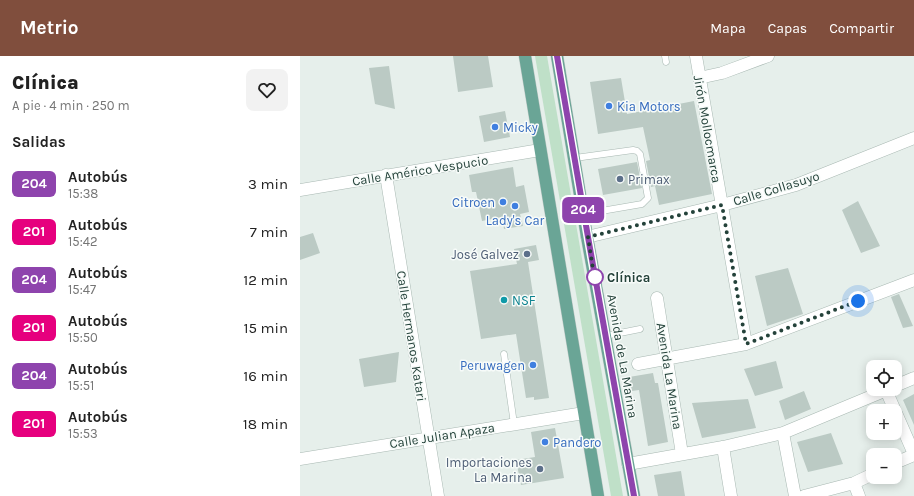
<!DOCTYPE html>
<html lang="es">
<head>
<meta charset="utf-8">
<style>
	body { margin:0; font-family:Karla,sans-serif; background:#f2f2f2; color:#222; height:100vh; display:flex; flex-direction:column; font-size:15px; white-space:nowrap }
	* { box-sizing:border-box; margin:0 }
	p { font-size:13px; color:#767676 }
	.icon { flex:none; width:22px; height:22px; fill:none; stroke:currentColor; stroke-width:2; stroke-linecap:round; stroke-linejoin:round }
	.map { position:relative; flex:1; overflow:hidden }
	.details { display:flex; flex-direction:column; background:#fff; width:300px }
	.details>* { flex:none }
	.badge { padding:0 8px; border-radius:6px; font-size:14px; line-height:26px }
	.fabs { position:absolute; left:566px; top:304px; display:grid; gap:8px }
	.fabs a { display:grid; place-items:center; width:36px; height:36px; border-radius:8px; background:#fff; box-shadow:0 2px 10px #0003; font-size:20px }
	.you { position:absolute; width:20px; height:20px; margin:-10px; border:3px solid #fff; border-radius:50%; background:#1a73e8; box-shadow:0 0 0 6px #1a73e833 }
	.map>.badge { position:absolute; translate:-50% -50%; box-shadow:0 0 0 2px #fff }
	h2 { padding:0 12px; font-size:15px; line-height:36px }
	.round { display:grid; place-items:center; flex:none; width:42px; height:42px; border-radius:8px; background:#f2f2f2 }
	.head { display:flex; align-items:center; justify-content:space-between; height:68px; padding:0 12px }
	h1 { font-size:19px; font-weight:800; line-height:30px }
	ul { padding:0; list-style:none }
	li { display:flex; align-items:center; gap:12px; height:48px; padding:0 12px }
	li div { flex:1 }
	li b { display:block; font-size:15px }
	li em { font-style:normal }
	li .badge { min-width:44px; font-weight:700; text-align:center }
	header { display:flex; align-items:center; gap:24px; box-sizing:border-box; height:56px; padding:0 20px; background:#804e3d; color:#fff }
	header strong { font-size:19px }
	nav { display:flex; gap:22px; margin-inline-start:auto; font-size:14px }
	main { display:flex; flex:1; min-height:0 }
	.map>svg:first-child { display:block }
	.green { fill:#bfe0c8 }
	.building { fill:#bbcac4 }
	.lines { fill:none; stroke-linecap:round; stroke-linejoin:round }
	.lane-casing { stroke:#a8b8b2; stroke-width:7 }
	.street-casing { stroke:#a8b8b2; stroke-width:13 }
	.primary-casing { stroke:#c2cac8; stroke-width:13 }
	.lane { stroke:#fff; stroke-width:6 }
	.street { stroke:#fff; stroke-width:12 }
	.primary { stroke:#6aa596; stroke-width:12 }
	.line-casing { stroke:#fff; stroke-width:9 }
	.line { stroke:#8e44ad; stroke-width:6 }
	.walk { stroke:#24423a; stroke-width:4; stroke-dasharray:0 7.2 }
	.shop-dot { fill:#3f7fe0; stroke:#f7fbf9; stroke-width:1.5 }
	.service-dot { fill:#5c6f8a; stroke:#f7fbf9; stroke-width:1.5 }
	.stop-dot { fill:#fff; stroke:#8e44ad; stroke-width:2 }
	.culture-dot { fill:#0f9aa8; stroke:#f7fbf9; stroke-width:1.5 }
	.labels { text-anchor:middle; stroke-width:3; stroke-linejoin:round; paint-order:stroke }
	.shop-label { font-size:13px; fill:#366cbe; stroke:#f7fbf9; text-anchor:start }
	.street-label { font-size:13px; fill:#24423a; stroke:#f7fbf9 }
	.service-label { font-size:13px; fill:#4e5e75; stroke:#f7fbf9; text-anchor:end }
	.stop-label { font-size:13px; font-weight:bold; fill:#24423a; stroke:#f7fbf9; text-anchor:start }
	.culture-label { font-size:13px; fill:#0d838f; stroke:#f7fbf9; text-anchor:start }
</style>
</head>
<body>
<header>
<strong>Metrio</strong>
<nav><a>Mapa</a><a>Capas</a><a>Compartir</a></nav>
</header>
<main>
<section class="details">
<div class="head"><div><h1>Clínica</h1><p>A pie · 4 min · 250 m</p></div><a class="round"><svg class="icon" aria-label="heart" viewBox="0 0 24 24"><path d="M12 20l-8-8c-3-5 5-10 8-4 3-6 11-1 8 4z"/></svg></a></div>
<h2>Salidas</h2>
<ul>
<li><span class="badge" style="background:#8e44ad;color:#fff">204</span><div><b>Autobús</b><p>15:38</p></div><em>3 min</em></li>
<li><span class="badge" style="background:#e6007e;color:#fff">201</span><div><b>Autobús</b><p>15:42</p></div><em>7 min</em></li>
<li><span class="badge" style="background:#8e44ad;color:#fff">204</span><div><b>Autobús</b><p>15:47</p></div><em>12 min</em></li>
<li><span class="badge" style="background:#e6007e;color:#fff">201</span><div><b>Autobús</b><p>15:50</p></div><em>15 min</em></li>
<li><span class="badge" style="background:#8e44ad;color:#fff">204</span><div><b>Autobús</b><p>15:51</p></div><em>16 min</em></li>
<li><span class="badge" style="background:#e6007e;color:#fff">201</span><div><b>Autobús</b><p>15:53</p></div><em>18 min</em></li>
</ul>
</section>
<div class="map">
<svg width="614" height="440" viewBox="0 0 614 440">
	<rect width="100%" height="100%" fill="#e6efeb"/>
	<path class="green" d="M 235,0 L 247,0 L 323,440 L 311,440 Z"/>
	<path class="building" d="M 153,0 L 188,0 L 193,31 L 158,36 Z
		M 89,10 L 95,53 L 75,48 L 69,12 Z
		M 321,22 L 327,58 L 394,45 L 412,138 L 359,149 L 355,130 L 351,131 L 346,105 L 350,104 L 343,71 L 298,78 L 290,26 Z
		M 205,55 L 210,81 L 184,86 L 179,60 Z
		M 337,106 L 342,132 L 303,139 L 298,113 Z
		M 213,111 L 216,131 L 224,129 L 229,156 L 220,158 L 223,170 L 204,173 L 202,161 L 182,165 L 176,136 L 172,136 L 169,119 Z
		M 558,145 L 580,190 L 561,197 L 542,154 Z
		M 13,177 L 20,197 L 0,204 L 0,181 Z
		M 236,189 L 239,204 L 228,206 L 249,342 L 234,344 L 234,341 L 226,342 L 216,278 L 181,283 L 170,215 L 217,208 L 214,193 Z
		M 488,212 L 503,258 L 467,270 L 455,220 Z
		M 599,238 L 613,270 L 603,272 L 591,241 Z
		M 99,296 L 96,326 L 64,331 L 59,303 Z
		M 476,305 L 483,332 L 455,340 L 444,313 Z
		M 353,317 L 355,327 L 358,327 L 368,386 L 348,390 L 339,334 L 332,335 L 329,321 Z
		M 504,335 L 511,353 L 485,364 L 479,345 Z
		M 614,338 L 614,369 L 603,344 Z
		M 448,343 L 456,372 L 402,382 L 392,347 Z
		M 255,372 L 264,422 L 221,429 L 216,404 L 235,401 L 231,376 Z
		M 531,377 L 543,408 L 508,416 L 497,386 Z
		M 381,415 L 385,440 L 358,440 L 354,419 Z"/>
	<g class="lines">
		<g class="lane-casing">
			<path id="lane" d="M 365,0 L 366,6
				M 275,102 L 333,94 L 337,95 L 340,98 L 348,142 L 342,148 L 284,158
				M 305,280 L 340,273
				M 204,298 L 214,368"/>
		</g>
		<g class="street-casing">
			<path id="street" d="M 396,0 L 446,288
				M 399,22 L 422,17 L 468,0
				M 86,119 L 138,440
				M 0,134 L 240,94
				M 287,181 L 422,149 L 496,129 L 614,82
				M 357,242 L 382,398
				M 338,308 L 446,288 L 614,224
				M 595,330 L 614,322
				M 586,334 L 614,398
				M 483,377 L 495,440
				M 423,391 L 431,440
				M 0,403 L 284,357
				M 595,407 L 614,399
				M 328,408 L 423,391 L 483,377 L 589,333
				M 554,427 L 559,440
				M 504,440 L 554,427 L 573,418"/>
		</g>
		<g class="primary-casing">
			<path id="primary" d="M 225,0 L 298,440
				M 257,0 L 287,181 L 334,440"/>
		</g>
		<use href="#lane" class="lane"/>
		<use href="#street" class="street"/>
		<use href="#primary" class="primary"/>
	</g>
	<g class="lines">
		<g class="line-casing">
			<path id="line" d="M 257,0 L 288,181 L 334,440"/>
		</g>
		<use href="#line" class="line"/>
		<path class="walk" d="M 295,221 L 295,226 L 288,181 L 422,149 L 446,288 L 558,245"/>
	</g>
	<g class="shop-dot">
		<circle cx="309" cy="50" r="4"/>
		<circle cx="195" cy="71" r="4"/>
		<circle cx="203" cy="146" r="4"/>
		<circle cx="215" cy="150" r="4"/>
		<circle cx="233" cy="309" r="4"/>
		<circle cx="245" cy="386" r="4"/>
	</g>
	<g class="service-dot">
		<circle cx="320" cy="123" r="4"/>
		<circle cx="227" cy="198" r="4"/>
		<circle cx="240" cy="413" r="4"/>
	</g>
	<circle class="stop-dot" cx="295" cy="221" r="8"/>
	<circle class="culture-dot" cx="204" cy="244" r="4"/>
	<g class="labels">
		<g class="shop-label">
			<text x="317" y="55">Kia Motors</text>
			<text x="203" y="76">Micky</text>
			<text x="195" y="151" text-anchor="end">Citroen</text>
			<text x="215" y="169" text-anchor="middle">Lady's Car</text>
			<text x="225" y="314" text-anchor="end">Peruwagen</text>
			<text x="253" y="391">Pandero</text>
		</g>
		<g class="street-label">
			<text transform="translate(408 73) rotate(80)" y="5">Jirón Mollocmarca</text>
			<text transform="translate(120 114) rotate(-9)" y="5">Calle Américo Vespucio</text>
			<text transform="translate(476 132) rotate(-17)" y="5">Calle Collasuyo</text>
			<text transform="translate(112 280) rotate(81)" y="5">Calle Hermanos Katari</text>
			<text transform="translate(323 300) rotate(80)" y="5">Avenida de La Marina</text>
			<text transform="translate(370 320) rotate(81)" y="5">Avenida La Marina</text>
			<text transform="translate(142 379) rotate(-9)" y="5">Calle Julian Apaza</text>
		</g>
		<g class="service-label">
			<text x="328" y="128" text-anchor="start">Primax</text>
			<text x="219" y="203">José Galvez</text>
			<text x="232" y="411">Importaciones<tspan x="232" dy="15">La Marina</tspan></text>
		</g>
		<g class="stop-label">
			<text x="307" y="226">Clínica</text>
		</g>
		<g class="culture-label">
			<text x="212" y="249">NSF</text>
		</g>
	</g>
</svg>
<div class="fabs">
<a><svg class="icon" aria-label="locate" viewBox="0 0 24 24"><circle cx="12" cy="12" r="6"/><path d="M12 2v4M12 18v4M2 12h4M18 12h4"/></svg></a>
<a>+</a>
<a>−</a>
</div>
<div class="you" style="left:558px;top:245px"></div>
<b class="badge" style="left:283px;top:154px;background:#8e44ad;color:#fff">204</b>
</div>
</main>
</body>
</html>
